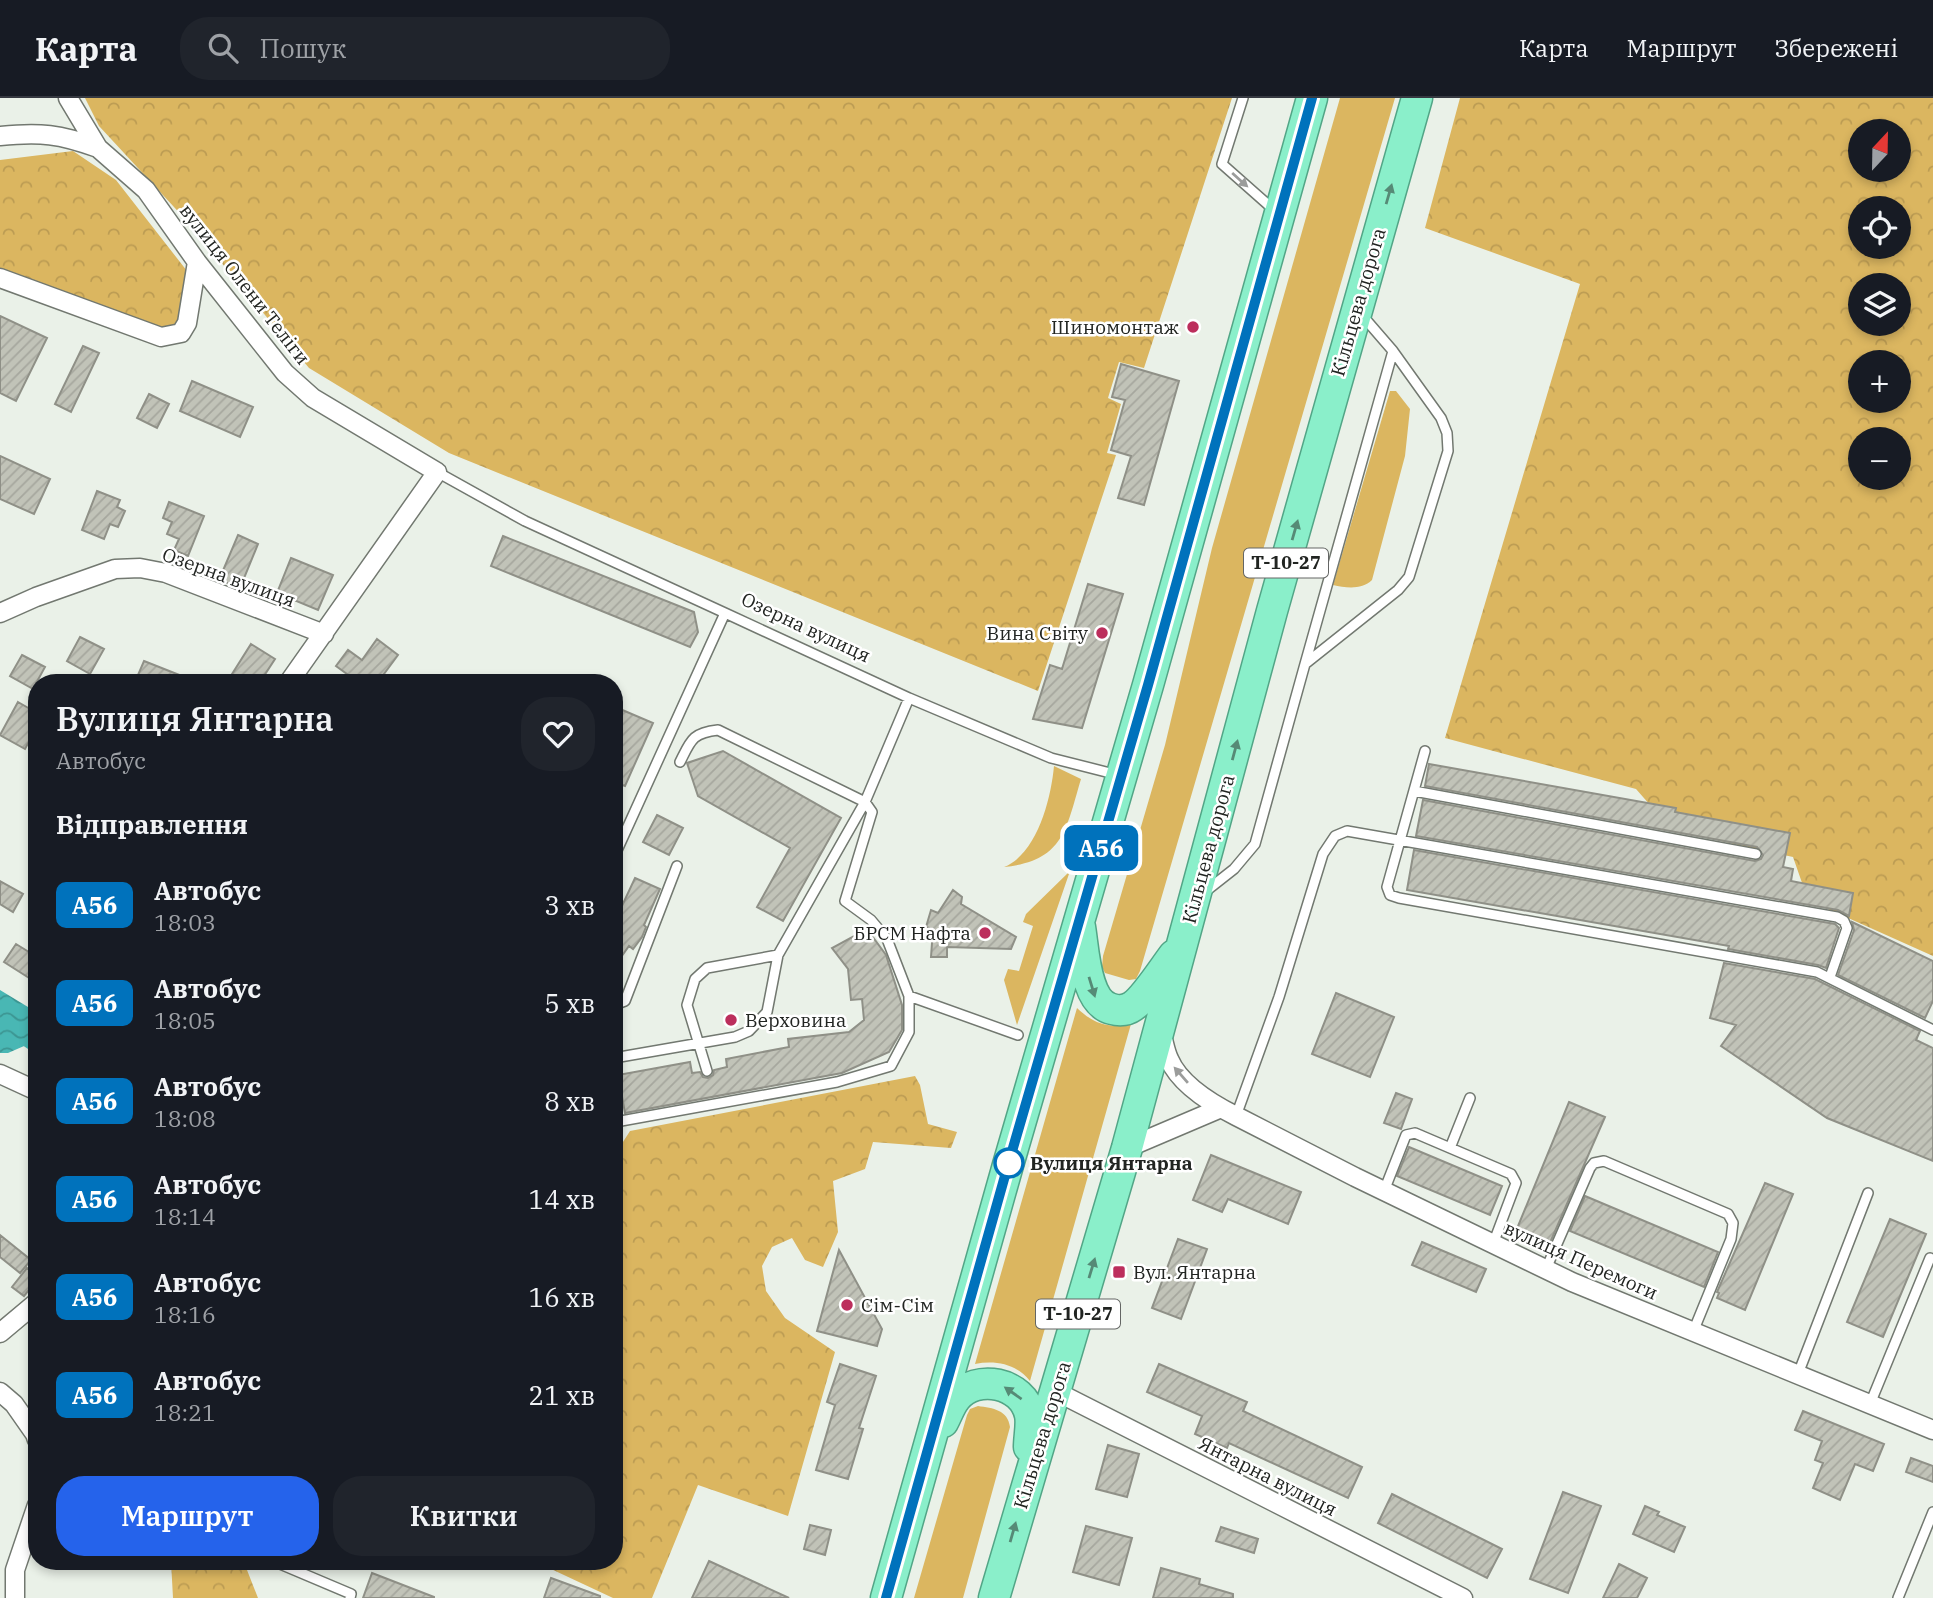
<!DOCTYPE html>
<html lang="uk">
<head>
<meta charset="utf-8">
<style>
	body { margin:0; font-family:"IBM Plex Serif",serif; background:#20242c; color:#f1f3f6; height:100vh; display:flex; flex-direction:column; font-size:26px; white-space:nowrap }
	* { box-sizing:border-box; margin:0 }
	p { font-size:23px; color:#9ea1a6 }
	.icon { flex:none; width:38px; height:38px; fill:none; stroke:currentColor; stroke-width:2; stroke-linecap:round; stroke-linejoin:round }
	.map { position:relative; flex:1; overflow:hidden }
	.side { position:absolute; left:28px; top:576px; width:595px; height:896px; display:flex; flex-direction:column; background:#171b24; border-radius:28px; box-shadow:0 4px 10px #0003 }
	.side>* { flex:none }
	.badge { padding:0 14px; border-radius:10px; font-size:24px; line-height:46px }
	.needle { width:46px; rotate:22deg }
	.tools { position:absolute; left:1848px; top:21px; display:grid; gap:14px }
	.tools a { display:grid; place-items:center; width:63px; height:63px; border-radius:50%; background:#171b24; box-shadow:0 4px 10px #0003; font-size:35px }
	.map>.badge { position:absolute; translate:-50% -50%; box-shadow:0 0 0 4px #fff }
	h2 { padding:0 28px; font-size:26px; line-height:63px }
	.round { display:grid; place-items:center; flex:none; width:74px; height:74px; border-radius:28px; background:#20242c }
	.summary { display:flex; align-items:center; justify-content:space-between; height:119px; padding:0 28px }
	h1 { font-size:33px; font-weight:600; line-height:52px }
	.cta { display:flex; gap:14px; margin-top:auto; padding:14px 28px }
	.cta a { flex:1; height:80px; border-radius:28px; background:#2563eb; color:#fff; font-size:28px; font-weight:600; line-height:80px; text-align:center }
	.cta a+a { background:#20242c; color:#f1f3f6 }
	ul { padding:0; list-style:none }
	li { display:flex; align-items:center; gap:21px; height:98px; padding:0 28px }
	li div { flex:1 }
	li b { display:block; font-size:26px }
	li em { font-style:normal }
	li .badge { min-width:77px; font-weight:700; text-align:center }
	header { display:flex; align-items:center; gap:42px; box-sizing:border-box; height:98px; padding:0 35px; background:#171b24; border-bottom:2px solid #363941 }
	header strong { font-size:33px }
	nav { display:flex; gap:38px; margin-inline-start:auto; font-size:24px }
	.search { width:490px; height:63px; background:#20242c; display:flex; align-items:center; gap:18px; box-sizing:border-box; padding:0 24px; border-radius:28px; color:#9ea1a6; font-size:26px }
	.map>svg:first-child { display:block }
	.grass { fill:#dbb660 }
	.forest { fill:url(#forest-crowns); fill-rule:evenodd }
	.water { fill:url(#water-waves) }
	.lines { fill:none; stroke-linecap:round; stroke-linejoin:round }
	.stream { stroke:#49b7b4; stroke-width:5 }
	.building { fill:url(#building-hatch); stroke:#8f9087; stroke-width:2 }
	.service-casing { stroke:#727870; stroke-width:12 }
	.minor-casing { stroke:#727870; stroke-width:21 }
	.trunk-casing { stroke:#52a586; stroke-width:33 }
	.service { stroke:#fff; stroke-width:9 }
	.minor { stroke:#fff; stroke-width:18 }
	.trunk { stroke:#8aefca; stroke-width:30 }
	.oneway { fill:#9b9c9b }
	.oneway2 { fill:#568a76 }
	.line-casing { stroke:#fff; stroke-width:16 }
	.line { stroke:#0072bc; stroke-width:10 }
	.poi-dot { fill:#bc2e5c; stroke:#fff; stroke-width:2.5 }
	.stop-dot { fill:#fff; stroke:#0072bc; stroke-width:3.5 }
	.labels { text-anchor:middle; stroke-width:5; stroke-linejoin:round; paint-order:stroke }
	.shield { fill:#fff; stroke:#646664; stroke-width:2 }
	.shield-label { font-size:18px; font-weight:bold; fill:#212421 }
	.street-label { font-size:19px; fill:#212421; stroke:#fff }
	.poi-label { font-size:19px; fill:#212421; stroke:#fff; text-anchor:end }
	.stop-label { font-size:19px; font-weight:bold; fill:#212421; stroke:#fff; text-anchor:start }
</style>
</head>
<body>
<header>
<strong>Карта</strong>
<div class="search"><svg class="icon" aria-label="search" viewBox="0 0 24 24"><circle cx="10" cy="10" r="6"/><path d="M15 15l6 6"/></svg>Пошук</div>
<nav><a>Карта</a><a>Маршрут</a><a>Збережені</a></nav>
</header>
<div class="map">
<svg width="1933" height="1500" viewBox="0 0 1933 1500">
	<defs>
		<pattern id="forest-crowns" width="20" height="18" patternUnits="userSpaceOnUse" patternTransform="scale(1.75)"><rect width="20" height="18" fill="#dbb660"/><path d="M2 6a3 3 0 1 1 6 0M12 15a3 3 0 1 1 6 0" fill="none" stroke="#bc9c53"/></pattern>
		<pattern id="water-waves" width="16" height="10" patternUnits="userSpaceOnUse" patternTransform="scale(1.75)"><rect width="16" height="10" fill="#49b7b4"/><path d="M0 5q4-4 8 0t8 0" fill="none" stroke="#3c9592"/></pattern>
		<pattern id="building-hatch" width="6" height="6" patternUnits="userSpaceOnUse" patternTransform="scale(1.75)"><rect width="6" height="6" fill="#c1c3b8"/><path d="M-1 1l2-2M0 6l6-6M5 7l2-2" fill="none" stroke="#a6a79e"/></pattern>
	</defs>
	<rect width="100%" height="100%" fill="#eaf1e8"/>
	<path class="grass" d="M 1340,0 L 1395,0 L 1140,873 L 1136,881 L 1129,882 L 1105,875 L 1102,869 L 1103,858 L 1165,647 L 1212,450 Z
		M 1390,293 L 1396,293 L 1410,311 L 1405,358 L 1372,482 C 1362,492 1346,490 1333,487 Z
		M 1054,668 L 1081,681 C 1066,731 1064,763 1004,769 C 1037,756 1051,701 1054,668 Z
		M 1070,773 L 1017,927 L 1004,882 L 1008,871 L 1019,873 L 1033,828 L 1023,824 L 1026,816 Z
		M 1077,910 C 1095,927 1108,930 1131,926 L 1030,1283 C 1016,1266 996,1262 975,1266 Z
		M 978,1308 C 993,1310 1008,1312 1010,1329 L 963,1500 L 914,1500 L 967,1317 L 970,1311 Z"/>
	<path class="forest" d="M 85,0 L 1232,0 L 1144,270 L 1119,264 L 1108,300 L 1121,306 L 1107,355 L 1116,357 L 1038,593 L 449,355 L 309,270 L 186,122 L 99,28 Z
		M 1460,0 L 1933,0 L 1933,858 L 1808,802 L 1793,759 L 1672,732 L 1636,691 L 1445,640 L 1580,186 L 1425,130 ZM 1860,33 L 1899,33 L 1899,72 L 1860,72 ZM 1860,110 L 1899,110 L 1899,149 L 1860,149 ZM 1860,187 L 1899,187 L 1899,226 L 1860,226 ZM 1860,264 L 1899,264 L 1899,303 L 1860,303 ZM 1860,341 L 1899,341 L 1899,380 L 1860,380 Z
		M 73,53 L 116,82 L 187,173 L 182,231 L 162,230 L 0,176 L 0,62 Z
		M 915,978 L 920,987 L 928,1026 L 957,1034 L 951,1050 L 873,1044 L 865,1071 L 833,1083 L 838,1134 L 823,1169 L 805,1162 L 792,1140 L 772,1149 L 762,1168 L 766,1193 L 785,1220 L 835,1254 L 788,1418 L 698,1387 L 652,1500 L 613,1500 L 534,1463 L 614,1463 L 614,1058 L 630,1033 Z
		M 171,1463 L 227,1463 L 247,1472 L 258,1500 L 173,1500 Z"/>
	<path class="water" d="M 0,892 L 28,909 L 31,945 L 8,955 L 0,955 Z"/>
	<g class="lines">
		<path class="stream" d="M 22,944 L 37,954"/>
	</g>
	<path class="building" d="M 0,218 L 47,240 L 16,303 L 0,295 Z
		M 83,248 L 99,255 L 71,314 L 55,306 Z
		M 1121,266 L 1179,283 L 1144,407 L 1118,400 L 1131,358 L 1111,352 L 1125,302 L 1112,299 Z
		M 192,283 L 253,309 L 240,339 L 180,313 Z
		M 149,296 L 169,306 L 157,330 L 137,320 Z
		M 0,358 L 50,381 L 34,416 L 0,401 Z
		M 97,393 L 120,402 L 117,409 L 125,413 L 118,429 L 110,426 L 104,441 L 82,432 Z
		M 169,404 L 204,418 L 188,458 L 174,452 L 179,441 L 167,436 L 172,424 L 163,420 Z
		M 238,437 L 258,446 L 240,490 L 219,482 Z
		M 503,438 L 694,514 L 698,534 L 690,549 L 491,468 Z
		M 291,460 L 333,477 L 318,512 L 277,495 Z
		M 1088,486 L 1123,496 L 1082,630 L 1033,621 L 1050,567 L 1062,571 Z
		M 80,539 L 104,551 L 90,576 L 67,563 Z
		M 377,541 L 398,557 L 378,584 L 358,584 L 336,568 L 348,552 L 362,562 Z
		M 251,546 L 275,561 L 260,584 L 227,584 Z
		M 22,557 L 45,569 L 33,591 L 10,578 Z
		M 144,563 L 197,584 L 135,584 Z
		M 18,604 L 37,615 L 37,629 L 25,651 L 0,637 Z
		M 620,611 L 653,625 L 625,688 L 614,684 L 614,624 Z
		M 723,653 L 841,720 L 783,823 L 757,809 L 790,750 L 698,698 L 687,665 Z
		M 1429,666 L 1676,710 L 1675,714 L 1790,735 L 1783,769 L 1793,771 L 1791,783 L 1853,795 L 1849,818 L 1838,812 L 1416,738 L 1423,702 L 1755,763 L 1761,761 L 1763,757 L 1757,749 L 1425,688 Z
		M 657,717 L 683,730 L 669,757 L 643,744 Z
		M 1414,752 L 1835,826 L 1839,830 L 1826,870 L 1818,867 L 1728,851 L 1729,848 L 1407,792 Z
		M 635,780 L 660,791 L 644,827 L 646,829 L 642,839 L 633,851 L 629,848 L 614,869 L 614,805 L 621,810 Z
		M 0,783 L 23,796 L 13,814 L 0,806 Z
		M 953,792 L 962,799 L 961,806 L 1016,839 L 1011,851 L 947,849 L 947,859 L 931,859 L 933,831 L 926,829 L 931,812 L 938,815 Z
		M 1852,824 L 1933,863 L 1933,903 L 1925,920 L 1838,877 L 1854,832 Z
		M 867,831 L 886,857 L 902,907 L 902,932 L 889,954 L 842,975 L 625,1015 L 618,977 L 690,964 L 692,975 L 700,974 L 703,979 L 708,980 L 713,977 L 714,972 L 727,969 L 726,961 L 789,949 L 788,941 L 849,934 L 864,922 L 862,901 L 851,902 L 848,871 L 832,850 Z
		M 16,846 L 37,859 L 37,885 L 4,864 Z
		M 1724,865 L 1815,881 L 1920,933 L 1916,942 L 1933,950 L 1933,1063 L 1827,1020 L 1721,948 L 1736,927 L 1710,920 Z
		M 1336,895 L 1394,919 L 1370,979 L 1312,956 Z
		M 1396,995 L 1412,1001 L 1401,1031 L 1384,1025 Z
		M 1569,1004 L 1605,1019 L 1549,1147 L 1516,1133 Z
		M 1409,1049 L 1502,1088 L 1490,1117 L 1397,1078 Z
		M 1211,1057 L 1301,1094 L 1288,1126 L 1228,1101 L 1222,1114 L 1193,1102 Z
		M 1765,1085 L 1793,1096 L 1745,1212 L 1717,1200 L 1719,1195 L 1717,1194 Z
		M 1585,1098 L 1718,1154 L 1704,1189 L 1570,1133 Z
		M 1890,1121 L 1926,1136 L 1883,1239 L 1847,1224 Z
		M 0,1137 L 31,1162 L 20,1175 L 0,1159 Z
		M 1178,1141 L 1207,1151 L 1181,1221 L 1152,1210 Z
		M 1422,1144 L 1486,1171 L 1476,1194 L 1412,1167 Z
		M 839,1152 L 882,1231 L 877,1248 L 817,1233 Z
		M 27,1170 L 37,1178 L 37,1182 L 24,1198 L 12,1189 Z
		M 840,1266 L 876,1278 L 859,1330 L 863,1331 L 848,1381 L 816,1372 L 835,1307 L 827,1304 Z
		M 1159,1266 L 1247,1304 L 1243,1313 L 1362,1369 L 1348,1400 L 1229,1345 L 1227,1350 L 1195,1336 L 1202,1318 L 1147,1294 Z
		M 1803,1313 L 1884,1346 L 1873,1373 L 1855,1366 L 1840,1402 L 1813,1390 L 1823,1365 L 1815,1362 L 1822,1343 L 1795,1332 Z
		M 1108,1347 L 1139,1356 L 1127,1399 L 1096,1391 Z
		M 1911,1360 L 1933,1368 L 1933,1384 L 1906,1374 Z
		M 1563,1394 L 1601,1408 L 1568,1495 L 1530,1481 Z
		M 1392,1396 L 1502,1451 L 1487,1480 L 1378,1425 Z
		M 1645,1408 L 1659,1414 L 1657,1417 L 1685,1429 L 1674,1454 L 1633,1436 Z
		M 810,1427 L 831,1432 L 825,1457 L 804,1451 Z
		M 1086,1428 L 1132,1440 L 1119,1487 L 1073,1474 Z
		M 1221,1429 L 1258,1441 L 1254,1455 L 1216,1443 Z
		M 709,1463 L 789,1500 L 692,1500 Z
		M 1619,1466 L 1647,1480 L 1637,1500 L 1603,1500 Z
		M 1161,1470 L 1200,1481 L 1199,1486 L 1233,1496 L 1233,1500 L 1153,1500 Z
		M 372,1475 L 434,1499 L 434,1500 L 363,1500 Z
		M 551,1480 L 600,1498 L 600,1500 L 544,1500 Z"/>
	<g class="lines">
		<g class="service-casing">
			<path id="service" d="M 1243,0 L 1222,66 L 1274,112
				M 437,374 L 525,423 L 725,515
				M 1305,566 L 1393,253
				M 1425,653 L 1387,789 L 1390,797 L 1399,800 L 1817,874 L 1933,932
				M 1414,693 L 1756,756
				M 614,759 L 725,515 L 909,600 L 1051,660 L 1118,677
				M 1206,793 L 1234,771 L 1255,746 L 1305,566 L 1398,492 L 1409,479 L 1448,353 L 1447,335 L 1441,320 L 1393,253 L 1361,216
				M 909,898 L 1018,937
				M 614,907 L 625,903 L 677,768
				M 614,960 L 735,939 L 749,933 L 767,914 L 778,857 L 865,704 L 909,600
				M 707,973 L 687,907 L 695,881 L 707,870 L 778,857
				M 1236,1018 L 1279,899 L 1323,756 L 1335,738 L 1347,733 L 1837,819 L 1844,823 L 1847,830 L 1830,879
				M 614,1019 L 621,1023 L 837,984 L 891,968 L 909,934 L 909,898 L 887,841 L 871,822 L 845,803 L 872,714 L 865,704 L 718,632 C 692,635 691,642 680,664
				M 1450,1050 L 1470,1000
				M 1384,1093 L 1406,1037 L 1415,1035 L 1511,1076 L 1516,1085 L 1493,1146
				M 1546,1171 L 1590,1070 L 1594,1065 L 1604,1063 L 1728,1116 L 1733,1125 L 1731,1141 L 1693,1234
				M 1798,1276 L 1868,1095
				M 1870,1306 L 1930,1160
				M 273,1463 L 351,1496 L 350,1500
				M 1898,1500 L 1933,1414"/>
		</g>
		<g class="minor-casing">
			<path id="minor" d="M 68,0 L 98,50 L 146,92 L 197,164 L 285,275 L 313,300 L 437,374 L 289,584
				M 0,38 C 40,34 60,36 98,50
				M 0,180 L 161,239 L 181,235 L 187,225 L 197,164
				M 0,515 L 36,499 L 115,471 L 140,470 L 166,475 L 324,536
				M 1161,935 C 1164,943 1165,953 1169,961 C 1180,987 1212,1006 1236,1018 L 1355,1079 L 1572,1184 L 1933,1332
				M 0,976 L 37,993
				M 1127,1050 L 1221,1010
				M 0,1235 L 37,1204
				M 1055,1293 L 1463,1500
				M 0,1294 L 14,1306 L 35,1336 L 37,1342
				M 15,1500 L 15,1472 L 37,1407"/>
		</g>
		<g class="trunk-casing">
			<path id="trunk" d="M 1080,829 C 1084,852 1085,905 1112,911 C 1119,913 1126,913 1133,908 C 1145,900 1164,870 1174,857
				M 943,1324 C 947,1317 950,1307 956,1300 C 976,1275 1023,1284 1030,1317 C 1032,1326 1029,1339 1029,1349
				M 886,1500 L 1008,1067 L 1148,587 L 1312,0
				M 994,1500 L 1127,1050 L 1272,513 L 1417,0"/>
		</g>
		<use href="#service" class="service"/>
		<use href="#minor" class="minor"/>
		<use href="#trunk" class="trunk"/>
	</g>
	<defs><path id="oneway-solid" d="M-6-.8H1V-3.2L6.5 0L1 3.2V.8H-6Z" transform="scale(1.75)"/></defs>
	<g class="oneway">
		<use href="#oneway-solid" transform="translate(1240 82) rotate(42)"/>
		<use href="#oneway-solid" transform="translate(1181 977) rotate(-131)"/>
	</g>
	<g class="oneway2">
		<use href="#oneway-solid" transform="translate(1389 96) rotate(-74)"/>
		<use href="#oneway-solid" transform="translate(1295 432) rotate(-74)"/>
		<use href="#oneway-solid" transform="translate(1235 652) rotate(-75)"/>
		<use href="#oneway-solid" transform="translate(1092 889) rotate(73)"/>
		<use href="#oneway-solid" transform="translate(1092 1170) rotate(-73)"/>
		<use href="#oneway-solid" transform="translate(1013 1295) rotate(-145)"/>
		<use href="#oneway-solid" transform="translate(1013 1434) rotate(-74)"/>
	</g>
	<g class="lines">
		<g class="line-casing">
			<path id="line" d="M 886,1500 L 1008,1067 L 1148,587 L 1312,0"/>
		</g>
		<use href="#line" class="line"/>
	</g>
	<g class="poi-dot">
		<circle cx="1193" cy="229" r="7"/>
		<circle cx="1102" cy="535" r="7"/>
		<circle cx="985" cy="835" r="7"/>
		<circle cx="731" cy="922" r="7"/>
		<rect x="1112" y="1167" width="14" height="14" rx="3.5"/>
		<circle cx="847" cy="1207" r="7"/>
	</g>
	<circle class="stop-dot" cx="1009" cy="1065" r="14"/>
	<g class="labels">
		<g class="shield">
			<rect x="1244" y="450.5" width="84" height="29" rx="5"/>
			<rect x="1036" y="1201.5" width="84" height="29" rx="5"/>
		</g>
		<g class="shield-label">
			<text x="1286" y="471">Т-10-27</text>
			<text x="1078" y="1222">Т-10-27</text>
		</g>
		<g class="street-label">
			<text transform="translate(245 186) rotate(52)" y="7">вулиця Олени Теліги</text>
			<text transform="translate(1358 204) rotate(-74)" y="7">Кільцева дорога</text>
			<text transform="translate(229 479) rotate(20)" y="7">Озерна вулиця</text>
			<text transform="translate(806 529) rotate(25)" y="7">Озерна вулиця</text>
			<text transform="translate(1208 751) rotate(-75)" y="7">Кільцева дорога</text>
			<text transform="translate(1581 1162) rotate(24)" y="7">вулиця Перемоги</text>
			<text transform="translate(1042 1337) rotate(-73)" y="7">Кільцева дорога</text>
			<text transform="translate(1268 1378) rotate(27)" y="7">Янтарна вулиця</text>
		</g>
		<g class="poi-label">
			<text x="1179" y="236">Шиномонтаж</text>
			<text x="1088" y="542">Вина Світу</text>
			<text x="971" y="842">БРСМ Нафта</text>
			<text x="745" y="929" text-anchor="start">Верховина</text>
			<text x="1133" y="1181" text-anchor="start">Вул. Янтарна</text>
			<text x="861" y="1214" text-anchor="start">Сім-Сім</text>
		</g>
		<g class="stop-label">
			<text x="1030" y="1072">Вулиця Янтарна</text>
		</g>
	</g>
</svg>
<div class="tools">
<a><svg class="needle" viewBox="-14 -14 28 28"><path d="M0-13l5 13h-10z" fill="#e53935"/><path d="M0 13l5-13h-10z" fill="#9ea1a6"/></svg></a>
<a><svg class="icon" aria-label="locate" viewBox="0 0 24 24"><circle cx="12" cy="12" r="6"/><path d="M12 2v4M12 18v4M2 12h4M18 12h4"/></svg></a>
<a><svg class="icon" aria-label="layers" viewBox="0 0 24 24"><path d="M12 4l9 5-9 5-9-5zM3 14l9 5 9-5"/></svg></a>
<a>+</a>
<a>−</a>
</div>
<b class="badge" style="left:1101px;top:750px;background:#0072bc;color:#fff">A56</b>
<section class="side">
<div class="summary"><div><h1>Вулиця Янтарна</h1><p>Автобус</p></div><a class="round"><svg class="icon" aria-label="heart" viewBox="0 0 24 24"><path d="M12 20l-8-8c-3-5 5-10 8-4 3-6 11-1 8 4z"/></svg></a></div>
<h2>Відправлення</h2>
<ul>
<li><span class="badge" style="background:#0072bc;color:#fff">A56</span><div><b>Автобус</b><p>18:03</p></div><em>3 хв</em></li>
<li><span class="badge" style="background:#0072bc;color:#fff">A56</span><div><b>Автобус</b><p>18:05</p></div><em>5 хв</em></li>
<li><span class="badge" style="background:#0072bc;color:#fff">A56</span><div><b>Автобус</b><p>18:08</p></div><em>8 хв</em></li>
<li><span class="badge" style="background:#0072bc;color:#fff">A56</span><div><b>Автобус</b><p>18:14</p></div><em>14 хв</em></li>
<li><span class="badge" style="background:#0072bc;color:#fff">A56</span><div><b>Автобус</b><p>18:16</p></div><em>16 хв</em></li>
<li><span class="badge" style="background:#0072bc;color:#fff">A56</span><div><b>Автобус</b><p>18:21</p></div><em>21 хв</em></li>
</ul>
<div class="cta"><a>Маршрут</a><a>Квитки</a></div>
</section>
</div>
</body>
</html>
